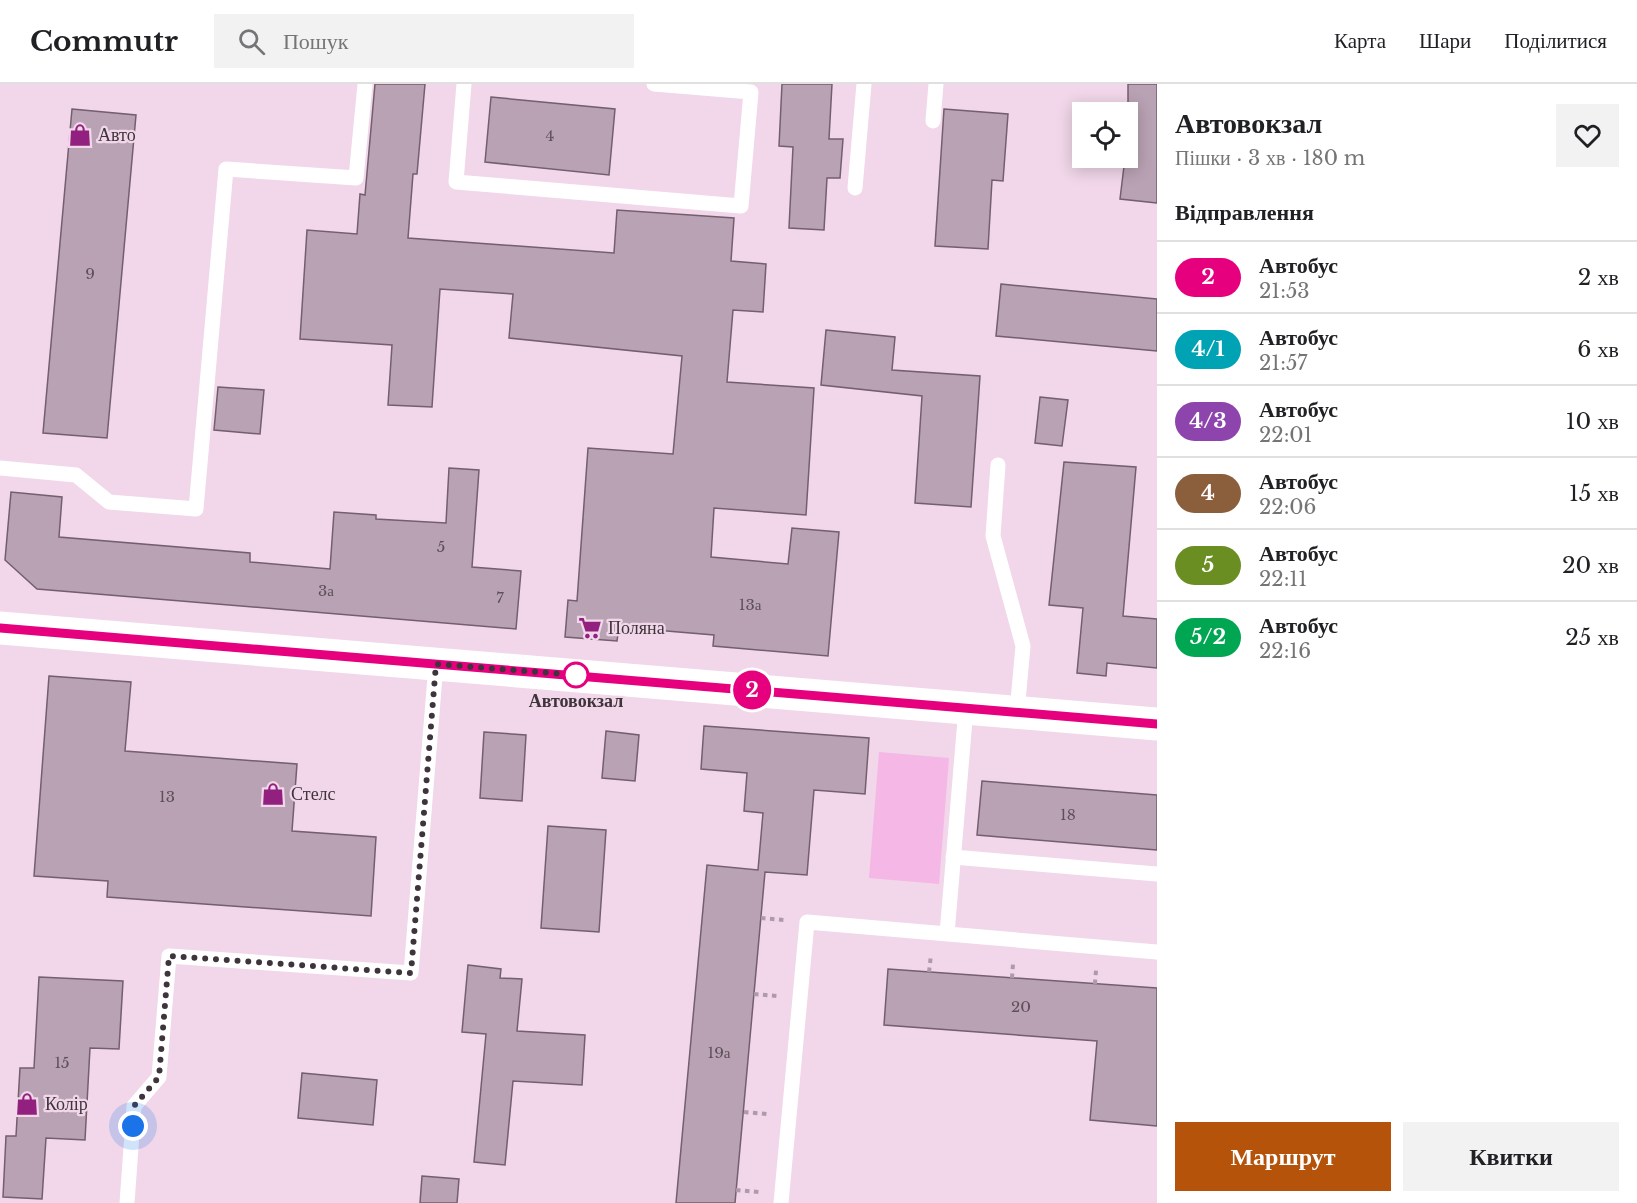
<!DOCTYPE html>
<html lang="uk">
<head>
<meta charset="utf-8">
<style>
	body { margin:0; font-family:"Libre Baskerville",serif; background:#f2f2f2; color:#202124; height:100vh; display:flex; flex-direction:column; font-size:22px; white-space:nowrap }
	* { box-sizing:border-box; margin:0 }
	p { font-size:20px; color:#757577 }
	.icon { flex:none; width:33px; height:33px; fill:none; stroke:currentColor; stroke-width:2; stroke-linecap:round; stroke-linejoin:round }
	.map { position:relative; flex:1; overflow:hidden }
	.drawer { display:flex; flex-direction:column; background:#fff; width:480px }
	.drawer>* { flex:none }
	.badge { padding:0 12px; border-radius:20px; font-size:21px; line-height:39px }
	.buttons { position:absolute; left:1072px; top:18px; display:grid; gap:12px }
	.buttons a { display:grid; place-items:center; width:66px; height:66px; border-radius:0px; background:#fff; box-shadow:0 3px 15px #0003; font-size:30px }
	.you { position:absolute; width:30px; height:30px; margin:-15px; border:4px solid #fff; border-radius:50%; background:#1a73e8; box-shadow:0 0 0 9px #1a73e833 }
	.map>.badge { position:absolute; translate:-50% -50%; box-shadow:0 0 0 3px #fff }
	h2 { padding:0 18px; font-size:22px; line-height:54px }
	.round { display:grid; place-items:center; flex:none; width:63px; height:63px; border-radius:0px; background:#f2f2f2 }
	.overview { display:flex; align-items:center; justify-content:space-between; height:102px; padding:0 18px }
	h1 { font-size:28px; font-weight:600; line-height:45px }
	.primary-button { display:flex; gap:12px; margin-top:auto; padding:12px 18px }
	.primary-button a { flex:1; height:69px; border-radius:0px; background:#b45309; color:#fff; font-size:24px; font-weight:600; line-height:69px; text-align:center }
	.primary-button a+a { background:#f2f2f2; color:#202124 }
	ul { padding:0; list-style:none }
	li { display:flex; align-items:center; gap:18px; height:72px; padding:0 18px; border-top:2px solid #e0e0e0 }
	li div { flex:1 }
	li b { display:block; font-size:22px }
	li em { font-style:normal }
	li .badge { min-width:66px; font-weight:700; text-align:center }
	header { display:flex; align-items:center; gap:36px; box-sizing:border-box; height:84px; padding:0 30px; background:#fff; border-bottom:2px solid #e0e0e0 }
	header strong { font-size:28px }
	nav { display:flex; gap:33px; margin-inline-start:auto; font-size:21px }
	.search { width:420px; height:54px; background:#f2f2f2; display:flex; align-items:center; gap:15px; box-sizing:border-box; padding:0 21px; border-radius:0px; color:#757577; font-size:22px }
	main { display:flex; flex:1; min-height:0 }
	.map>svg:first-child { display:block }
	.green { fill:#f5b7e5 }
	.building { fill:#b9a2b3; stroke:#745f6e; stroke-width:1.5 }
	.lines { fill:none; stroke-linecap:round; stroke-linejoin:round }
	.path { stroke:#ae9aa8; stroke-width:4; stroke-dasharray:4.5 4.5; stroke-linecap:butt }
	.lane { stroke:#fff; stroke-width:15 }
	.secondary { stroke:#fff; stroke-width:33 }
	.line-casing { stroke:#fff; stroke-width:14 }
	.line { stroke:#e6007e; stroke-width:9 }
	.walk { stroke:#3e353c; stroke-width:6; stroke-dasharray:0 10.8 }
	.stop-dot { fill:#fff; stroke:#e6007e; stroke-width:3 }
	.labels { text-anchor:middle; stroke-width:4.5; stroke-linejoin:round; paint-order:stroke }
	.number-label { font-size:15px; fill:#5d505a }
	.poi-label { font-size:18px; fill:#3e353c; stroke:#f1d7e9; text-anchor:start }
	.stop-label { font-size:18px; font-weight:bold; fill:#3e353c; stroke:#f1d7e9 }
</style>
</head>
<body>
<header>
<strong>Commutr</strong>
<div class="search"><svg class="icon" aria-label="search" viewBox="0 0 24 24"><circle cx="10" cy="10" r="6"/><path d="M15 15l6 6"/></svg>Пошук</div>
<nav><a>Карта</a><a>Шари</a><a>Поділитися</a></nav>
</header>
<main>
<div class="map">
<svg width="1157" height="1119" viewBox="0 0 1157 1119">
	<rect width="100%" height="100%" fill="#f1d7e9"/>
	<path class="green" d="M 879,668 L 949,674 L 939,800 L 869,794 Z"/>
	<path class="building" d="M 375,0 L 425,0 L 417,90 L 413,90 L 408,154 L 614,169 L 617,126 L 734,134 L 731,177 L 766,180 L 763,228 L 733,226 L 727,298 L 814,304 L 806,431 L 714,424 L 711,473 L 788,480 L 792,444 L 839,448 L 828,572 L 713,562 L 714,551 L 619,543 L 617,557 L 565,553 L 568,516 L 577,517 L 588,364 L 673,370 L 682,272 L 509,254 L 513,210 L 440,205 L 432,323 L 388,321 L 392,261 L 300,255 L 307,146 L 357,150 L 360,110 L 365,111 Z
		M 782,0 L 832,0 L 829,55 L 843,55 L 840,94 L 827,94 L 824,146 L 789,144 L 793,63 L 779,62 Z
		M 1128,0 L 1157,0 L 1157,119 L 1120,115 L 1125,74 L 1128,74 Z
		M 491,13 L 615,25 L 609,91 L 485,78 Z
		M 72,25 L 136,31 L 107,354 L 43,349 Z
		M 944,25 L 1008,30 L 1003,97 L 992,96 L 988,165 L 935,162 Z
		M 1001,200 L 1157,215 L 1157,267 L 996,252 Z
		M 826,246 L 895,253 L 892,286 L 980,292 L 971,423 L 915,419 L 922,312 L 821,301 Z
		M 218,303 L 264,306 L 260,350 L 214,346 Z
		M 1040,313 L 1068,316 L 1062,362 L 1035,359 Z
		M 1064,378 L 1136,383 L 1123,532 L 1157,535 L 1157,584 L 1107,579 L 1106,592 L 1077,589 L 1083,524 L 1049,521 Z
		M 449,384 L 479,386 L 472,483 L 521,487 L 516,545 L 37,505 L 5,476 L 11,408 L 62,413 L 59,453 L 250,469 L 250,478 L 330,485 L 334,428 L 376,431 L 376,435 L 446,439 Z
		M 49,592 L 131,598 L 125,667 L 297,680 L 292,747 L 376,753 L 371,832 L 107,813 L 108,797 L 34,792 Z
		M 704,642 L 869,654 L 865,710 L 814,706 L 807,791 L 765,788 L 735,1119 L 676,1119 L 707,781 L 758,786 L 763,729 L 744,727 L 747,689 L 701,685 Z
		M 606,647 L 639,651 L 635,697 L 602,694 Z
		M 484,648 L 526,651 L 522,717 L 480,714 Z
		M 982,697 L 1157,711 L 1157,766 L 977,751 Z
		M 548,742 L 606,746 L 599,848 L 541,844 Z
		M 468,881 L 501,885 L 500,894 L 522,895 L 517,947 L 585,951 L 582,1001 L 513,997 L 505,1081 L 474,1078 L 486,950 L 462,948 Z
		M 888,885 L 1157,904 L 1157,1042 L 1090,1036 L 1097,957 L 884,941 Z
		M 39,893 L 123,897 L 119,965 L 90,964 L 85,1056 L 46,1054 L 42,1115 L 3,1113 L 6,1052 L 16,1052 L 20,984 L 34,984 Z
		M 302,989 L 377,996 L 373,1041 L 298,1034 Z
		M 422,1092 L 459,1095 L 457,1119 L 420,1119 Z"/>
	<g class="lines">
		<path class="path" d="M 761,834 L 784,836
			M 929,888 L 931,871
			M 1012,894 L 1013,880
			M 1095,900 L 1096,886
			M 754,910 L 777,912
			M 744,1028 L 767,1030
			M 736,1106 L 759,1108"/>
		<path class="lane" d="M 464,0 L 456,98 L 741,122 L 751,8 L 654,0
			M 933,37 L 936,0
			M 855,104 L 864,0
			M 998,381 L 993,452 L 1023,562 L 1017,628
			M 0,384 L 76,391 L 109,418 L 196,425 L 226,85 L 356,94 L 365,0
			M 953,773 L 1157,790
			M 947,850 L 966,624
			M 127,1119 L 134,1022 L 159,993 L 169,872 L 411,889 L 436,580
			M 781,1119 L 807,838 L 1157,868"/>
		<path class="secondary" d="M 0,544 L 1157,640"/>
	</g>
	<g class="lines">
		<g class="line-casing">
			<path id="line" d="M 0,544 L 1157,640"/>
		</g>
		<use href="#line" class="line"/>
		<path class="walk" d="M 133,1042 L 134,1022 L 159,993 L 169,872 L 411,889 L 436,580 L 576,591"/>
	</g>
	<defs>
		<g id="shop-bare" transform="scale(1.8)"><path d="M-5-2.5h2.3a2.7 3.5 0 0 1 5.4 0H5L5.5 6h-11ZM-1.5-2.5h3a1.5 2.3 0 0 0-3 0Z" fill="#92207f" stroke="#f1d7e9" stroke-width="2.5" paint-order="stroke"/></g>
		<g id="supermarket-bare" transform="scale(1.8)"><path d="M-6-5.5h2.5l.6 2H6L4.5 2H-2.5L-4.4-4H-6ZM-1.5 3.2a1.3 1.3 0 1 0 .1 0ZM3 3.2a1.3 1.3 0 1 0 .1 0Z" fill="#92207f" stroke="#f1d7e9" stroke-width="2.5" paint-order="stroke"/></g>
	</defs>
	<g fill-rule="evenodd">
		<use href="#shop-bare" x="80" y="51"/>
		<use href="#supermarket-bare" x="590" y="544"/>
		<use href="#shop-bare" x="273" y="710"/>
		<use href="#shop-bare" x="27" y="1020"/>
	</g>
	<circle class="stop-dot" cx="576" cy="591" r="12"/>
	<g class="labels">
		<g class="number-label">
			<text x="550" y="57">4</text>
			<text x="90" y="195">9</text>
			<text x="441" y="468">5</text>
			<text x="326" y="512">3а</text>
			<text x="500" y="519">7</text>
			<text x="750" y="526">13а</text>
			<text x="167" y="718">13</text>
			<text x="1068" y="736">18</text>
			<text x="1021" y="928">20</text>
			<text x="719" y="974">19а</text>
			<text x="62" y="984">15</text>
		</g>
		<g class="poi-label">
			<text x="98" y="57">Авто</text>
			<text x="608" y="550">Поляна</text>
			<text x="291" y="716">Стелс</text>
			<text x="45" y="1026">Колір</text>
		</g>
		<g class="stop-label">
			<text x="576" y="623">Автовокзал</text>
		</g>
	</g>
</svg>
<div class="buttons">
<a><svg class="icon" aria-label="locate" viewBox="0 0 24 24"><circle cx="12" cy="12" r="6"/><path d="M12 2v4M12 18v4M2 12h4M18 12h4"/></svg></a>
</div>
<div class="you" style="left:133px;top:1042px"></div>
<b class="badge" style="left:752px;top:606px;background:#e6007e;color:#fff">2</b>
</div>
<section class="drawer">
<div class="overview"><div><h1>Автовокзал</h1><p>Пішки · 3 хв · 180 m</p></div><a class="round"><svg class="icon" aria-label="heart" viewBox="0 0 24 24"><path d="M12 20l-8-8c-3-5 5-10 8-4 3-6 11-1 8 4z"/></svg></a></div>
<h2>Відправлення</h2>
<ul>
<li><span class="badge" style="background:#e6007e;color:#fff">2</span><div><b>Автобус</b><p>21:53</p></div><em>2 хв</em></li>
<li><span class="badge" style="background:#00a3b4;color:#fff">4/1</span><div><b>Автобус</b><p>21:57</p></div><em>6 хв</em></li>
<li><span class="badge" style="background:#8e44ad;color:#fff">4/3</span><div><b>Автобус</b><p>22:01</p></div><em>10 хв</em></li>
<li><span class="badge" style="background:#8b5e3c;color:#fff">4</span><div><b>Автобус</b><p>22:06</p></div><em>15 хв</em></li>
<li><span class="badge" style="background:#6b8e23;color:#fff">5</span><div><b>Автобус</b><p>22:11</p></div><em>20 хв</em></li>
<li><span class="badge" style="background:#00a651;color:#fff">5/2</span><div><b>Автобус</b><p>22:16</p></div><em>25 хв</em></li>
</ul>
<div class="primary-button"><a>Маршрут</a><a>Квитки</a></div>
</section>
</main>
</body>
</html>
